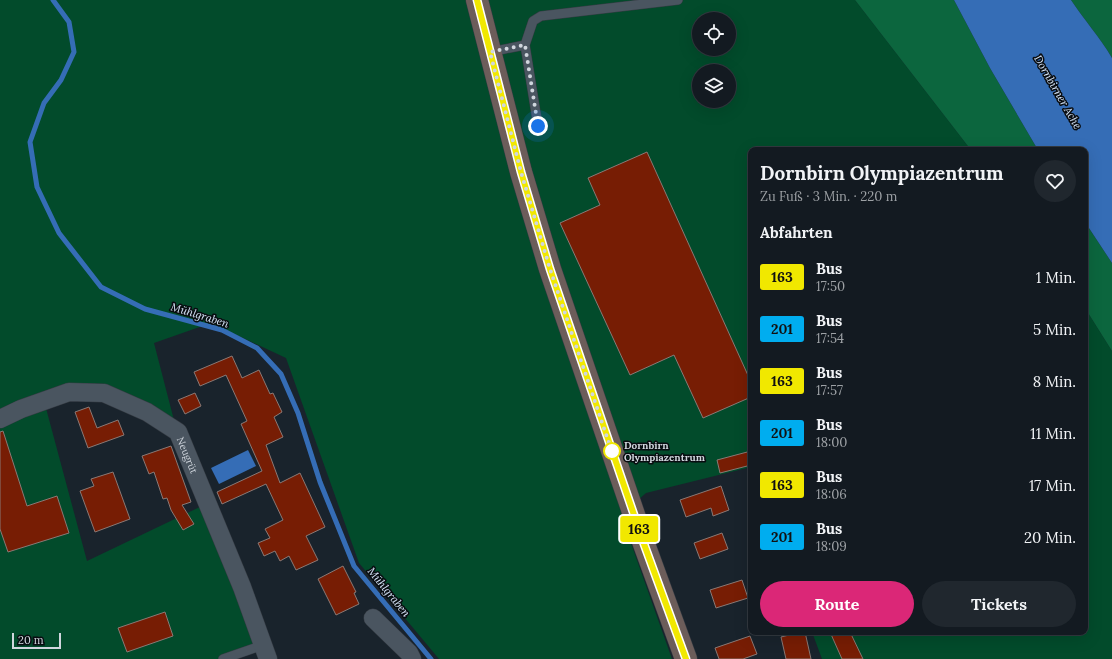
<!DOCTYPE html>
<html lang="de">
<head>
<meta charset="utf-8">
<style>
	body { margin:0; font-family:Lora,serif; background:#20272e; color:#f1f3f6; height:100vh; display:flex; flex-direction:column; font-size:15px; white-space:nowrap }
	* { box-sizing:border-box; margin:0 }
	p { font-size:13px; color:#9da1a5 }
	.icon { flex:none; width:22px; height:22px; fill:none; stroke:currentColor; stroke-width:2; stroke-linecap:round; stroke-linejoin:round }
	.map { position:relative; flex:1; overflow:hidden }
	.panel { position:absolute; left:748px; top:147px; width:340px; height:488px; display:flex; flex-direction:column; background:#131a21; border-radius:8px; box-shadow:0 4px 16px #0002,0 0 0 1px #32383f }
	.panel>* { flex:none }
	.badge { padding:0 8px; border-radius:3px; font-size:14px; line-height:26px }
	.tools { position:absolute; left:692px; top:12px; display:grid; gap:8px }
	.tools a { display:grid; place-items:center; width:44px; height:44px; border-radius:50%; background:#131a21; box-shadow:0 4px 16px #0002,0 0 0 1px #32383f; font-size:20px }
	.scale { position:absolute; left:12px; bottom:10px; width:49px; box-sizing:border-box; padding-left:4px; border:2px solid #d0d6dd; border-top:0; font-size:11px; line-height:14px; white-space:nowrap; color:#d0d6dd; -webkit-text-stroke:3px #080c10; paint-order:stroke }
	.you { position:absolute; width:20px; height:20px; margin:-10px; border:3px solid #fff; border-radius:50%; background:#1a73e8; box-shadow:0 0 0 6px #1a73e833 }
	.map>.badge { position:absolute; translate:-50% -50%; box-shadow:0 0 0 2px #fff }
	h2 { padding:0 12px; font-size:15px; line-height:36px }
	.round { display:grid; place-items:center; flex:none; width:42px; height:42px; border-radius:21px; background:#20272e }
	.summary { display:flex; align-items:center; justify-content:space-between; height:68px; padding:0 12px }
	h1 { font-size:19px; font-weight:700; line-height:30px }
	.cta { display:flex; gap:8px; margin-top:auto; padding:8px 12px }
	.cta a { flex:1; height:46px; border-radius:24px; background:#db2777; color:#fff; font-size:16px; font-weight:700; line-height:46px; text-align:center }
	.cta a+a { background:#20272e; color:#f1f3f6 }
	ul { padding:0; list-style:none }
	li { display:flex; align-items:center; gap:12px; height:52px; padding:0 12px }
	li div { flex:1 }
	li b { display:block; font-size:15px }
	li em { font-style:normal }
	li .badge { min-width:44px; font-weight:700; text-align:center }
	.map>svg:first-child { display:block }
	.green { fill:#024b2b; fill-rule:evenodd }
	.forest { fill:#0c663e }
	.water { fill:#356db6 }
	.lines { fill:none; stroke-linecap:round; stroke-linejoin:round }
	.stream { stroke:#356db6; stroke-width:5 }
	.building { fill:#771d04; stroke:#8a7975 }
	.service-casing { stroke:#363c44; stroke-width:10 }
	.minor-casing { stroke:#363c44; stroke-width:19 }
	.secondary-casing { stroke:#363c44; stroke-width:23 }
	.service { stroke:#4a5560; stroke-width:9 }
	.minor { stroke:#4a5560; stroke-width:18 }
	.secondary { stroke:#6c5d5a; stroke-width:22 }
	.line-casing { stroke:#fff; stroke-width:9 }
	.line { stroke:#f1e800; stroke-width:6 }
	.walk { stroke:#d0d6dd; stroke-width:4; stroke-dasharray:0 7.2 }
	.stop-dot { fill:#fff; stroke:#f1e800; stroke-width:2 }
	.labels { text-anchor:middle; stroke-width:3; stroke-linejoin:round; paint-order:stroke }
	.stop-label { font-size:10px; font-weight:bold; fill:#d0d6dd; stroke:#080c10; text-anchor:start }
	.street-label { font-size:10px; fill:#d0d6dd; stroke:#080c10 }
	.water-label { font-size:11px; font-style:italic; fill:#d5e4f8; stroke:#080c10 }
</style>
</head>
<body>
<div class="map">
<svg width="1112" height="659" viewBox="0 0 1112 659">
	<rect width="100%" height="100%" fill="#19232c"/>
	<path class="green" d="M 0,0 L 855,0 L 971,150 L 751,150 L 751,467 L 646,493 L 621,515 L 672,659 L 439,659 L 359,563 L 286,358 L 211,323 L 154,343 L 176,428 L 104,391 L 43,397 L 87,561 L 204,505 L 259,645 L 219,659 L 0,659 ZM 699,19 L 729,19 L 729,49 L 699,49 ZM 699,71 L 729,71 L 729,101 L 699,101 Z
		M 1085,308 L 1112,351 L 1112,659 L 822,659 L 812,632 L 1085,632 Z"/>
	<path class="forest" d="M 855,0 L 954,0 L 990,68 L 1038,150 L 971,150 Z
		M 1071,0 L 1112,0 L 1112,58 C 1100,37 1084,20 1071,0 Z
		M 1085,222 L 1112,263 L 1112,351 L 1085,308 Z"/>
	<path class="water" d="M 954,0 L 1071,0 C 1084,20 1100,37 1112,58 L 1112,263 L 1085,222 L 1085,150 L 1038,150 L 990,68 Z
		M 248,450 L 256,466 L 219,484 L 211,468 Z"/>
	<g class="lines">
		<path class="stream" d="M 53,0 L 69,22 L 74,52 L 61,80 L 44,103 L 30,142 L 37,187 L 59,233 L 101,287 L 145,309 L 222,330 L 257,348 L 281,374 L 298,413 L 320,482 L 354,566 L 431,659"/>
	</g>
	<path class="building" d="M 647,152 L 751,382 L 751,397 L 703,418 L 674,355 L 630,375 L 560,223 L 600,205 L 588,178 Z
		M 232,356 L 242,378 L 259,370 L 270,394 L 273,393 L 282,412 L 274,417 L 283,437 L 266,445 L 280,483 L 300,473 L 325,527 L 306,536 L 318,560 L 296,570 L 289,556 L 280,561 L 275,551 L 264,556 L 258,543 L 270,538 L 265,529 L 283,520 L 266,484 L 222,504 L 217,492 L 262,471 L 241,424 L 247,421 L 226,375 L 200,386 L 194,372 Z
		M 195,393 L 201,406 L 185,414 L 178,400 Z
		M 89,407 L 97,428 L 118,420 L 124,435 L 88,448 L 75,412 Z
		M 3,431 L 27,506 L 57,496 L 69,533 L 8,552 L 0,529 L 0,432 Z
		M 171,446 L 191,502 L 182,505 L 194,524 L 183,530 L 171,510 L 167,498 L 163,499 L 154,472 L 149,474 L 142,456 Z
		M 751,451 L 751,465 L 720,473 L 717,460 Z
		M 113,472 L 130,519 L 95,532 L 80,491 L 94,486 L 91,479 Z
		M 721,486 L 729,510 L 713,516 L 711,508 L 686,517 L 680,500 Z
		M 722,533 L 728,549 L 700,559 L 694,543 Z
		M 343,566 L 356,592 L 354,593 L 359,604 L 336,615 L 318,579 Z
		M 742,580 L 748,598 L 716,608 L 710,590 Z
		M 165,612 L 173,636 L 127,652 L 118,628 Z
		M 788,632 L 805,632 L 811,659 L 786,659 L 781,637 L 789,635 Z
		M 830,632 L 850,632 L 863,659 L 842,659 Z
		M 750,636 L 757,654 L 743,659 L 719,659 L 715,648 Z"/>
	<g class="lines">
		<g class="service-casing">
			<path id="service" d="M 525,45 L 538,126
				M 490,52 L 525,45 L 533,21 L 541,16 L 678,0
				M 223,659 L 263,645"/>
		</g>
		<g class="minor-casing">
			<g id="minor">
				<path id="s1" d="M 0,419 L 21,409 L 69,392 L 104,393 L 147,412 L 178,432 L 242,587 L 268,659"/>
				<path d="M 373,618 L 409,653 L 412,659"/>
			</g>
		</g>
		<g class="secondary-casing">
			<path id="secondary" d="M 477,0 L 521,172 L 550,269 L 644,544 L 686,659"/>
		</g>
		<use href="#service" class="service"/>
		<use href="#minor" class="minor"/>
		<use href="#secondary" class="secondary"/>
	</g>
	<g class="lines">
		<g class="line-casing">
			<path id="line" d="M 477,0 L 521,172 L 550,269 L 644,544 L 686,659"/>
		</g>
		<use href="#line" class="line"/>
		<path class="walk" d="M 538,126 L 525,45 L 490,52 L 521,172 L 550,269 L 612,452 L 612,451"/>
	</g>
	<circle class="stop-dot" cx="612" cy="451" r="8"/>
	<g class="labels">
		<g class="stop-label">
			<text x="624" y="449">Dornbirn<tspan x="624" dy="12">Olympiazentrum</tspan></text>
		</g>
		<g class="street-label">
			<text dy="4" stroke="none"><textPath href="#s1" startOffset="218">Neugrüt</textPath></text>
		</g>
		<g class="water-label">
			<text transform="translate(1058 92) rotate(60)" y="4">Dornbirner Ache</text>
			<text transform="translate(200 315) rotate(17)" y="4">Mühlgraben</text>
			<text transform="translate(389 592) rotate(51)" y="4">Mühlgraben</text>
		</g>
	</g>
</svg>
<div class="tools">
<a><svg class="icon" aria-label="locate" viewBox="0 0 24 24"><circle cx="12" cy="12" r="6"/><path d="M12 2v4M12 18v4M2 12h4M18 12h4"/></svg></a>
<a><svg class="icon" aria-label="layers" viewBox="0 0 24 24"><path d="M12 4l9 5-9 5-9-5zM3 14l9 5 9-5"/></svg></a>
</div>
<div class="scale">20 m</div>
<div class="you" style="left:538px;top:126px"></div>
<b class="badge" style="left:639px;top:529px;background:#f1e800;color:#111">163</b>
<section class="panel">
<div class="summary"><div><h1>Dornbirn Olympiazentrum</h1><p>Zu Fuß · 3 Min. · 220 m</p></div><a class="round"><svg class="icon" aria-label="heart" viewBox="0 0 24 24"><path d="M12 20l-8-8c-3-5 5-10 8-4 3-6 11-1 8 4z"/></svg></a></div>
<h2>Abfahrten</h2>
<ul>
<li><span class="badge" style="background:#f1e800;color:#111">163</span><div><b>Bus</b><p>17:50</p></div><em>1 Min.</em></li>
<li><span class="badge" style="background:#00adef;color:#111">201</span><div><b>Bus</b><p>17:54</p></div><em>5 Min.</em></li>
<li><span class="badge" style="background:#f1e800;color:#111">163</span><div><b>Bus</b><p>17:57</p></div><em>8 Min.</em></li>
<li><span class="badge" style="background:#00adef;color:#111">201</span><div><b>Bus</b><p>18:00</p></div><em>11 Min.</em></li>
<li><span class="badge" style="background:#f1e800;color:#111">163</span><div><b>Bus</b><p>18:06</p></div><em>17 Min.</em></li>
<li><span class="badge" style="background:#00adef;color:#111">201</span><div><b>Bus</b><p>18:09</p></div><em>20 Min.</em></li>
</ul>
<div class="cta"><a>Route</a><a>Tickets</a></div>
</section>
</div>
</body>
</html>
